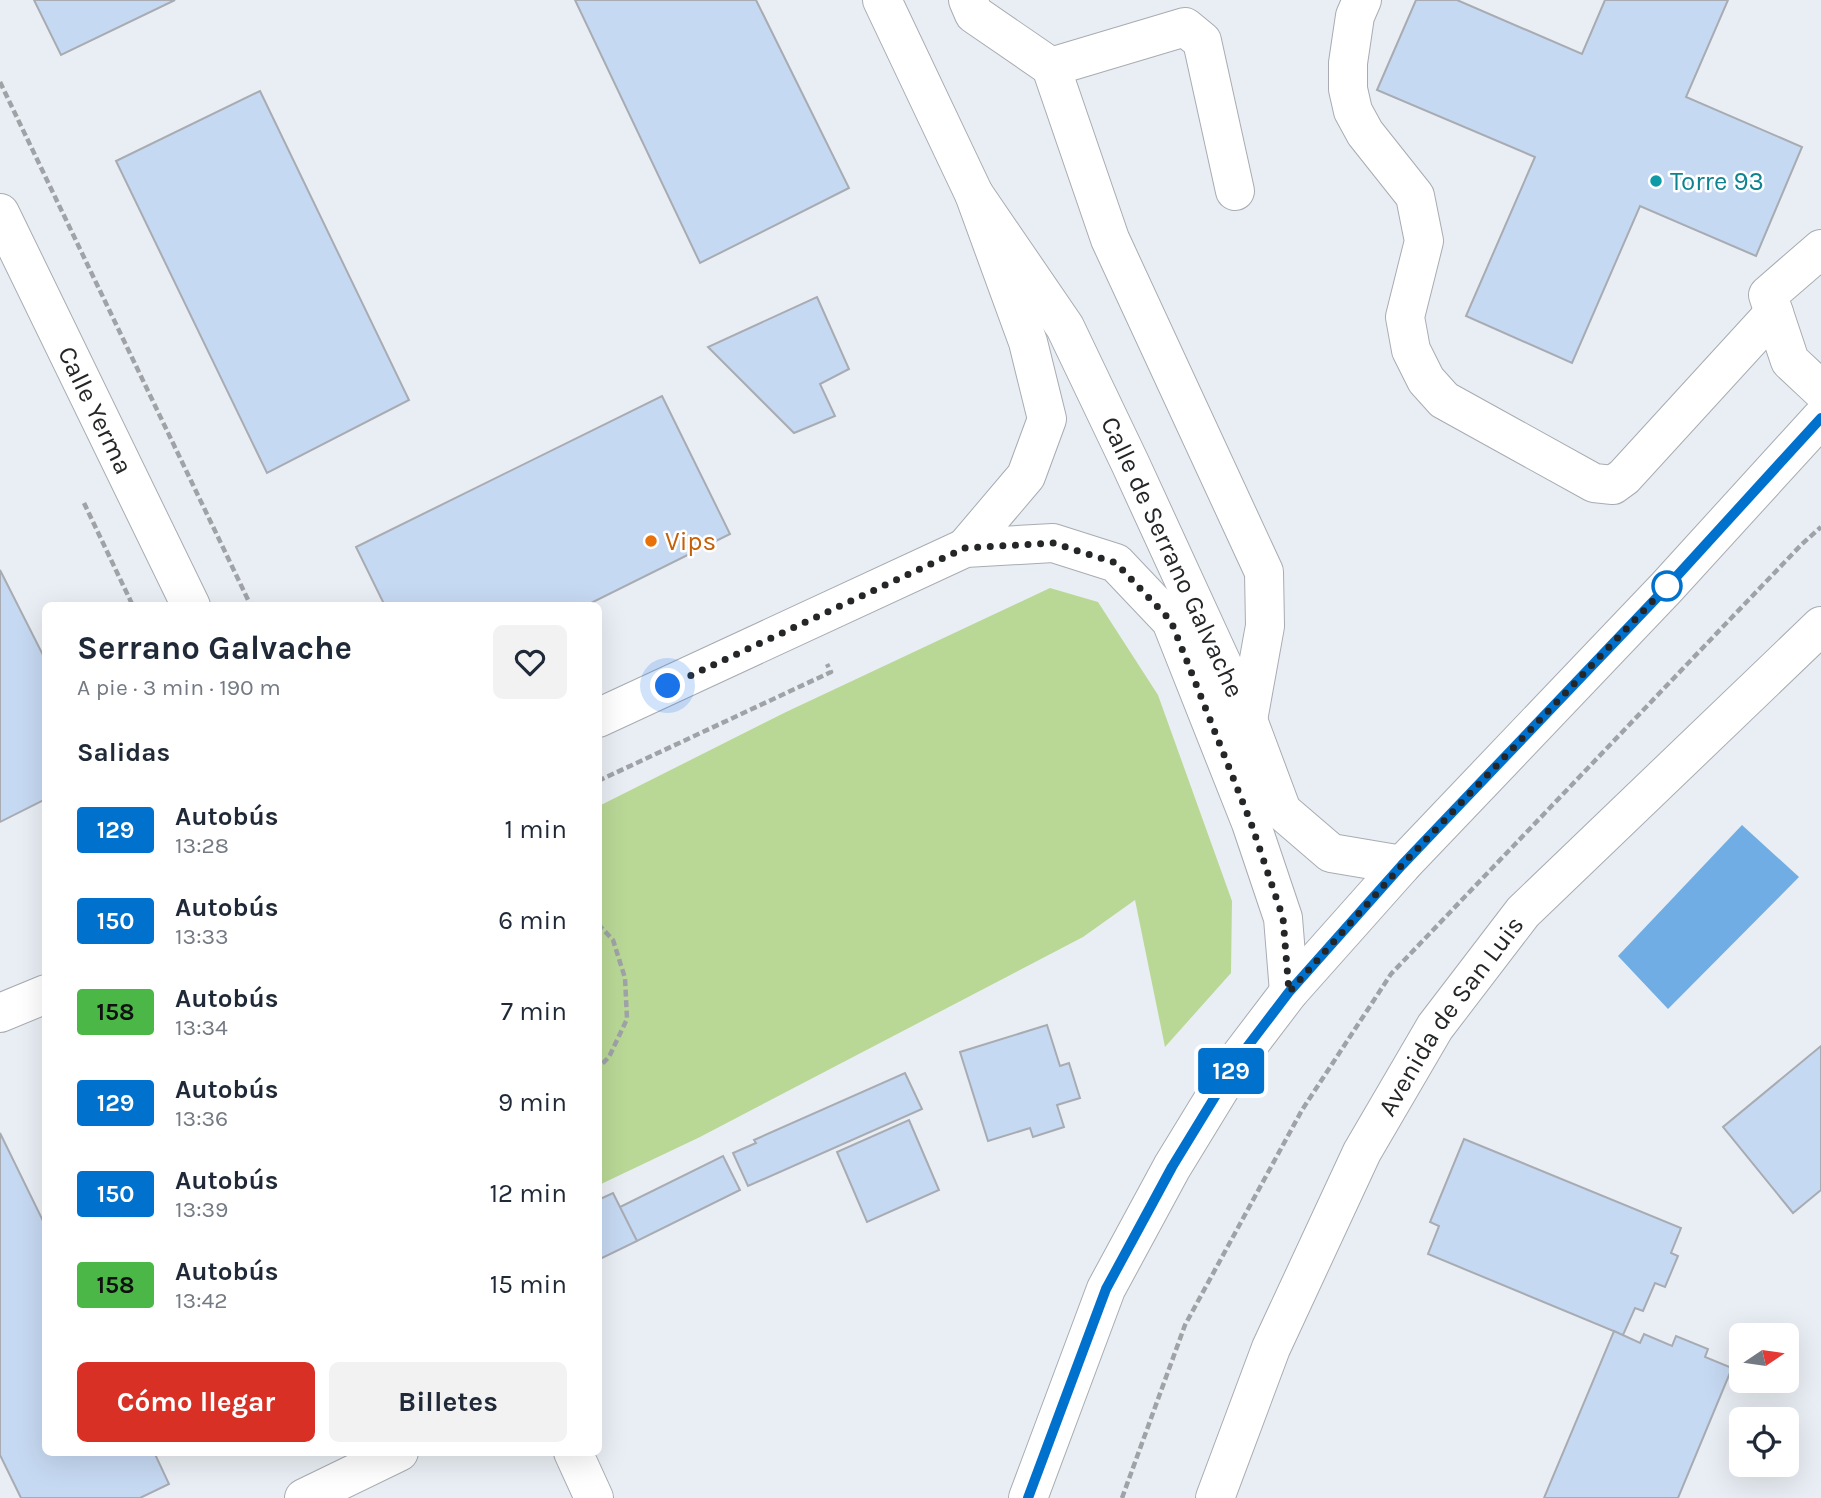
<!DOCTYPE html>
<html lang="es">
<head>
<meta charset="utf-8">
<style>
	body { margin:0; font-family:Karla,sans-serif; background:#f2f2f3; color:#1f2937; height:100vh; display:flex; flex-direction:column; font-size:26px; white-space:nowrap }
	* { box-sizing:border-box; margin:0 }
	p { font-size:23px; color:#747a83 }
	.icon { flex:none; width:38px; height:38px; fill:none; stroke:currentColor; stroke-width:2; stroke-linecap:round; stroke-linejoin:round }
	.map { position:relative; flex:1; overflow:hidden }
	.drawer { position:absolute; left:42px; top:602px; width:560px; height:854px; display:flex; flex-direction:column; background:#fff; border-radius:10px; box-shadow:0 7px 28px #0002 }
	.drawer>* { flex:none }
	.badge { padding:0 14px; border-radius:5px; font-size:24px; line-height:46px }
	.needle { width:46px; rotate:77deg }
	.fabs { position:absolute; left:1729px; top:1323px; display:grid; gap:14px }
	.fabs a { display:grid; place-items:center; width:70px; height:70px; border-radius:10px; background:#fff; box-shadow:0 7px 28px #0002; font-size:35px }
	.you { position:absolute; width:35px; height:35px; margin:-18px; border:5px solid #fff; border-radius:50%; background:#1a73e8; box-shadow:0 0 0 10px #1a73e833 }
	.map>.badge { position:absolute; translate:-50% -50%; box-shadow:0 0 0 4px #fff }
	h2 { padding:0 35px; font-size:26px; line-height:63px }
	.round { display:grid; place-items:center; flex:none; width:74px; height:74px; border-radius:10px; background:#f2f2f3 }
	.headline { display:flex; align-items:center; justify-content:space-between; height:119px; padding:0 35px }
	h1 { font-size:33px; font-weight:700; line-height:52px }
	.primary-button { display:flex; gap:14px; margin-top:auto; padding:14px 35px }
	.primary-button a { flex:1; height:80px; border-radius:10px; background:#d93025; color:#fff; font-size:28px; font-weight:700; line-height:80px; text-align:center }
	.primary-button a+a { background:#f2f2f3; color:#1f2937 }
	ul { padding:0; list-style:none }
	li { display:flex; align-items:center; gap:21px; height:91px; padding:0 35px }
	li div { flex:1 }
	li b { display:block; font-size:26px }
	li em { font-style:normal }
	li .badge { min-width:77px; font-weight:700; text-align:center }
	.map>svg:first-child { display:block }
	.green { fill:#b9d896 }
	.water { fill:#70ade4 }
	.building { fill:#c6d9f2; stroke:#a8acb2; stroke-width:2 }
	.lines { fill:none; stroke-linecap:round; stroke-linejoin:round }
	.minor-casing { stroke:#a8acb2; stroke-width:40 }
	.path { stroke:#9fa3a7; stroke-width:4.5; stroke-dasharray:7 3.5; stroke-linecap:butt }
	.minor { stroke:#fff; stroke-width:38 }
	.line-casing { stroke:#fff; stroke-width:16 }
	.line { stroke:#0072ce; stroke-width:10 }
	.walk { stroke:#242628; stroke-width:7; stroke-dasharray:0 12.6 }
	.culture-dot { fill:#0f9aa8; stroke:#fff; stroke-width:2.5 }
	.food-dot { fill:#e8710a; stroke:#fff; stroke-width:2.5 }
	.stop-dot { fill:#fff; stroke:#0072ce; stroke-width:3.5 }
	.labels { text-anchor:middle; stroke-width:5; stroke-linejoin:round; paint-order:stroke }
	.culture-label { font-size:26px; fill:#0d838f; stroke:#fff; text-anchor:start }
	.street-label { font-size:26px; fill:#242628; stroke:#fff }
	.food-label { font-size:26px; fill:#c56008; stroke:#fff; text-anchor:start }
</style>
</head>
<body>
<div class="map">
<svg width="1821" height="1498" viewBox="0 0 1821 1498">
	<rect width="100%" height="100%" fill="#e9eef4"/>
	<path class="green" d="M 1050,588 L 1098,602 L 1158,695 L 1232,901 L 1231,973 L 1165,1047 L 1135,900 L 1083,937 L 700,1137 L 599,1185 L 599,806 L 786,712 Z"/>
	<path class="water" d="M 1742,825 L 1799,877 L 1668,1009 L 1618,956 Z"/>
	<path class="building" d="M 34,0 L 175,0 L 61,55 Z
		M 575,0 L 756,0 L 849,188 L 700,263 Z
		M 1416,0 L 1457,0 L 1582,54 L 1605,0 L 1728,0 L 1686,97 L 1802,147 L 1756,256 L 1640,206 L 1572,363 L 1466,316 L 1535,157 L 1377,90 Z
		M 260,91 L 409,400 L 267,473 L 116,161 Z
		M 817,297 L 849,369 L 820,384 L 835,416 L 794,433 L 708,347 Z
		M 662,396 L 730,534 L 585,606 L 385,606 L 356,547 Z
		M 0,570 L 46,661 L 46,799 L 0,822 Z
		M 1047,1025 L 1060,1066 L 1069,1063 L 1080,1098 L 1057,1105 L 1064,1127 L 1033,1137 L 1030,1128 L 988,1141 L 960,1052 Z
		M 1821,1046 L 1821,1190 L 1793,1213 L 1723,1127 Z
		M 905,1073 L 922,1109 L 748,1186 L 733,1153 L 756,1143 L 754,1140 Z
		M 909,1120 L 939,1190 L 867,1222 L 837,1152 Z
		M 0,1133 L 46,1227 L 46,1452 L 154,1452 L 169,1484 L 140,1498 L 21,1498 L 0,1455 Z
		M 1464,1139 L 1681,1228 L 1671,1253 L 1678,1256 L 1665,1287 L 1655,1283 L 1643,1311 L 1635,1308 L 1623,1335 L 1428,1254 L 1439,1226 L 1430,1222 Z
		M 723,1156 L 740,1190 L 637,1241 L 620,1207 Z
		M 613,1193 L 637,1241 L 598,1260 L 598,1200 Z
		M 1614,1331 L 1640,1343 L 1644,1334 L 1672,1346 L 1676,1336 L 1708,1349 L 1705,1357 L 1732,1368 L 1678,1498 L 1544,1498 Z"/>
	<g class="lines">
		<g class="minor-casing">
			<g id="minor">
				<path d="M 882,0 L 974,194 L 1028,342 L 1047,419 L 1026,476 L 965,548"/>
				<path d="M 968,0 L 974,14 L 1051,67 L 1110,239 L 1264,572 L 1265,626 L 1248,720"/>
				<path d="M 1362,0 L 1355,16 L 1348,63 L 1348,89 L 1353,111 L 1365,133 L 1415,196 L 1424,241 L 1405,317 L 1411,350 L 1426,380 L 1444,400 L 1594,483 L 1613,485 L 1624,477 L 1774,313"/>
				<path d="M 1051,67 L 1185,27 L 1202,41 L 1235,191"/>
				<path id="s1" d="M 974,194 L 1065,327 L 1130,463 L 1248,720 L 1282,811 L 1331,853 L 1402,865"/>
				<path id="s2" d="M 0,213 L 191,606"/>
				<path d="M 1821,249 L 1768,295 L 1790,361 L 1821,390"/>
				<path d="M 598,718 L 965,548 L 1053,543 L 1116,563 L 1171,621 L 1251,823 L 1283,918 L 1289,992"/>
				<path d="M 0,1013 L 46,994"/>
				<path d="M 573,1452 L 594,1498"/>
				<path d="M 304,1498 L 399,1452"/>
				<path d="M 1028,1498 L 1106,1289 L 1172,1167 L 1238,1059 L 1289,992 L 1402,865 L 1666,588 L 1821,418"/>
				<path id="s3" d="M 1215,1498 L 1271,1348 L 1362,1152 L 1435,1027 L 1523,912 L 1821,626"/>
			</g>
		</g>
		<path class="path" d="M 0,82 L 251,606
			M 84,503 L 133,606
			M 598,781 L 831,672 L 827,664
			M 598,924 L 613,940 L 625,978 L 627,1019 L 609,1057 L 598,1068
			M 1122,1498 L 1185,1325 L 1302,1110 L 1391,974 L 1802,544 L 1821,527"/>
		<use href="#minor" class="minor"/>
	</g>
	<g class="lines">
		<g class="line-casing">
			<path id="line" d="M 1028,1498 L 1106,1289 L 1172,1167 L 1238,1059 L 1289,992 L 1402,865 L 1666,588 L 1821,418"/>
		</g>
		<use href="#line" class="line"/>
		<path class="walk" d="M 668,686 L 965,548 L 1053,543 L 1116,563 L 1171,621 L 1251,823 L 1283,918 L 1289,992 L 1402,865 L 1667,586"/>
	</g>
	<circle class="culture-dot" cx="1656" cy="181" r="7"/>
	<circle class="food-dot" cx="651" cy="541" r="7"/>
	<circle class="stop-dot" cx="1667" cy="586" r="14"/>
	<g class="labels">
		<g class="culture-label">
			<text x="1670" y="190">Torre 93</text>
		</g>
		<g class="street-label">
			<text dy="9" stroke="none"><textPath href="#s2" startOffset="219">Calle Yerma</textPath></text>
			<text dy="9" stroke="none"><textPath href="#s1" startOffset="415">Calle de Serrano Galvache</textPath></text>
			<text dy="9" stroke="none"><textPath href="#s3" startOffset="539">Avenida de San Luis</textPath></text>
		</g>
		<g class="food-label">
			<text x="665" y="550">Vips</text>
		</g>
	</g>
</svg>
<div class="fabs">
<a><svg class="needle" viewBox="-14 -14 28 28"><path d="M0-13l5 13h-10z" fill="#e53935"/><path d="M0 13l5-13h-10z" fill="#747a83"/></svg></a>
<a><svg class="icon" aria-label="locate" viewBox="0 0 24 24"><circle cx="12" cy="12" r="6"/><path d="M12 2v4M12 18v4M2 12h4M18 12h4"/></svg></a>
</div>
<div class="you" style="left:668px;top:686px"></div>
<b class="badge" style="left:1231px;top:1071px;background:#0072ce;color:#fff">129</b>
<section class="drawer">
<div class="headline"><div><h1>Serrano Galvache</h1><p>A pie · 3 min · 190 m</p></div><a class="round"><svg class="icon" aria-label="heart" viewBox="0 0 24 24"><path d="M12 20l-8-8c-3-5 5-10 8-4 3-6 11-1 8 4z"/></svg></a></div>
<h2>Salidas</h2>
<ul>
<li><span class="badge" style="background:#0072ce;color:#fff">129</span><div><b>Autobús</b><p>13:28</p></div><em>1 min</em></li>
<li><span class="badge" style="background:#0072ce;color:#fff">150</span><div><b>Autobús</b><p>13:33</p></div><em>6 min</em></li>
<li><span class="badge" style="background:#4ab747;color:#111">158</span><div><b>Autobús</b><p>13:34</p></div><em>7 min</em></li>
<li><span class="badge" style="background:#0072ce;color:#fff">129</span><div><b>Autobús</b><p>13:36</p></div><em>9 min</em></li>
<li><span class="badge" style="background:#0072ce;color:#fff">150</span><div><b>Autobús</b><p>13:39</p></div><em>12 min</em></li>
<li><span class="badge" style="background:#4ab747;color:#111">158</span><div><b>Autobús</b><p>13:42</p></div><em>15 min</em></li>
</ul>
<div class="primary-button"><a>Cómo llegar</a><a>Billetes</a></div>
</section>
</div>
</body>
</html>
